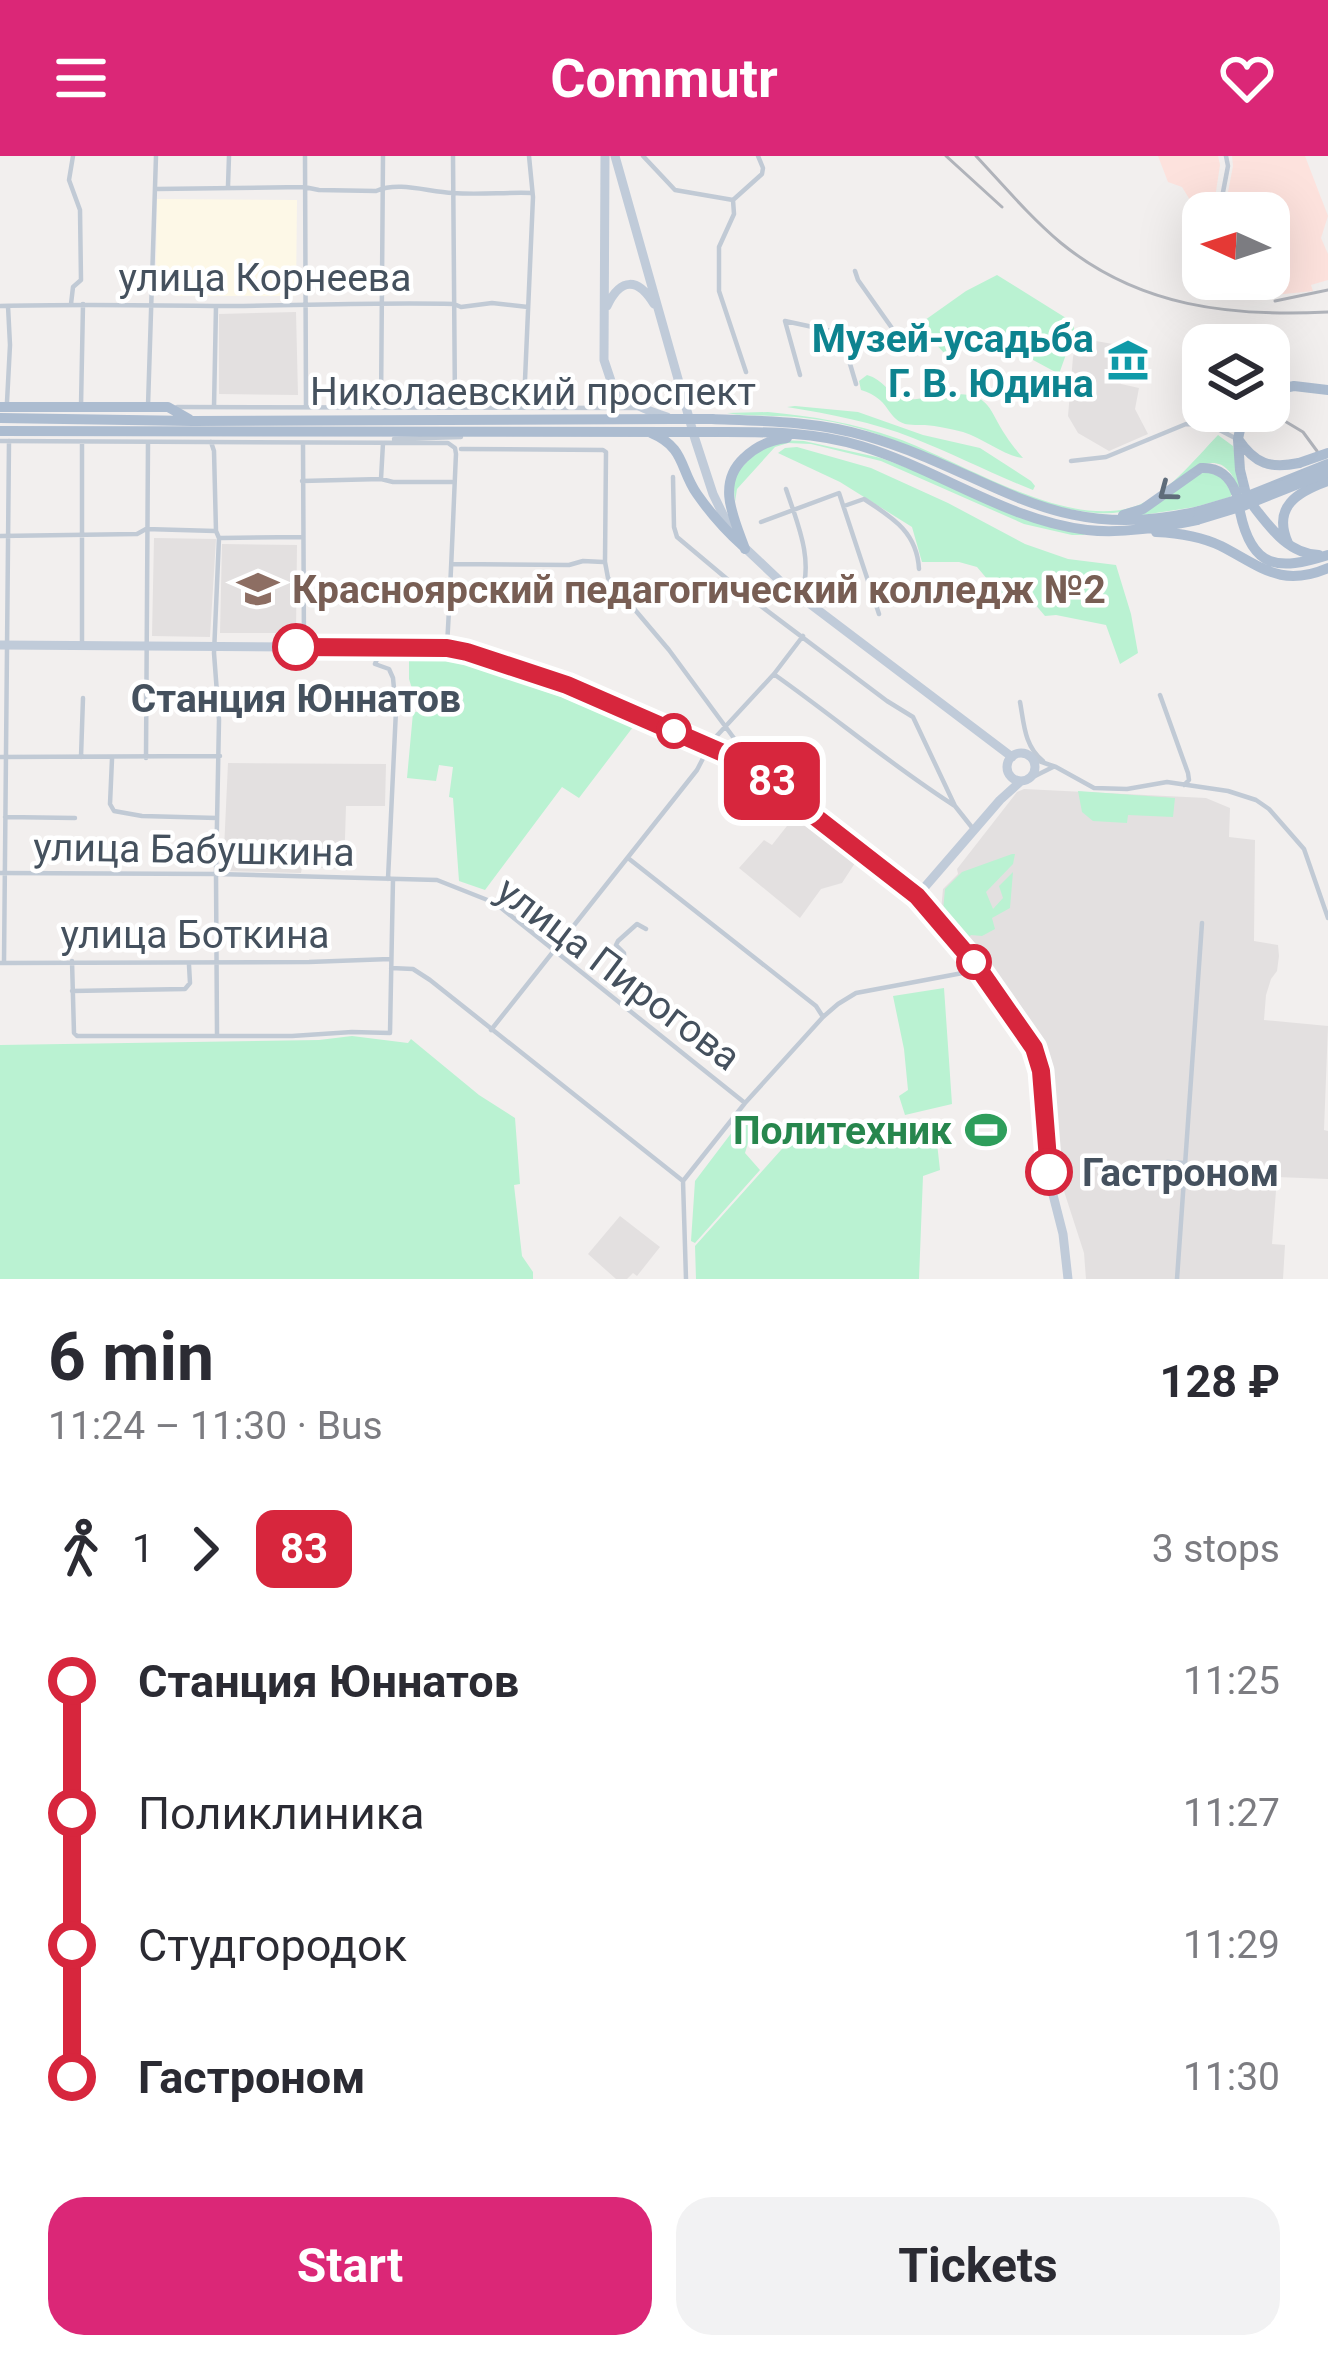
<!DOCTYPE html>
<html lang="en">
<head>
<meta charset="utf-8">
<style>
	body { margin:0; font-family:Roboto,sans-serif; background:#f2f2f3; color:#2b2b33; height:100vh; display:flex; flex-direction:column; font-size:45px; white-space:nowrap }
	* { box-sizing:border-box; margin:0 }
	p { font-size:39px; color:#7c7c81 }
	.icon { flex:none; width:66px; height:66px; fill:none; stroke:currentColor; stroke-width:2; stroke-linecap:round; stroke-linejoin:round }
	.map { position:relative; height:1123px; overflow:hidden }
	.details { display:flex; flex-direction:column; background:#fff; flex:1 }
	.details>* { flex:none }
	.badge { padding:0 24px; border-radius:18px; font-size:42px; line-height:78px }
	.needle { width:78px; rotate:273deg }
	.fabs { position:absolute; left:1182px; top:36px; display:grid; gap:24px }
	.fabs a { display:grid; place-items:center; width:108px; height:108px; border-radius:24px; background:#fff; box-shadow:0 12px 48px #0002; font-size:60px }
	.map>.badge { position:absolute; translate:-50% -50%; box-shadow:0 0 0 6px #fff }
	.legs { display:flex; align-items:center; gap:18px; height:132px; padding:0 48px; font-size:39px }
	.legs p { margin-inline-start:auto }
	.headline { display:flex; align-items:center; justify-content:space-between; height:204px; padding:0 48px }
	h1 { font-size:66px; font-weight:700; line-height:90px }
	.cta { display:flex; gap:24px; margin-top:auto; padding:24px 48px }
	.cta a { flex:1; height:138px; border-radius:36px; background:#db2777; color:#fff; font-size:48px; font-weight:700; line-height:138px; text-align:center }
	.cta a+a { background:#f2f2f3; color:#2b2b33 }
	ul { padding:0 48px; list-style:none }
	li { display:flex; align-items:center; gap:42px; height:132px; font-size:45px }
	li i { display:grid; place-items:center; width:18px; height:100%; margin:0 15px; background:currentColor }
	li i::after { content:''; width:30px; height:30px; margin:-15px; border:9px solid; border-radius:50%; background:#fff }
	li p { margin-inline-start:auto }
	li:first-child i { background:linear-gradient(#0000 50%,currentColor 0) }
	li:last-child i { background:linear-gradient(currentColor 50%,#0000 0) }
	header { display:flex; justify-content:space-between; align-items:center; height:156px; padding:0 48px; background:#db2777; color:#fff; font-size:54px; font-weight:700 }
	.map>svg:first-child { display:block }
	.commercial { fill:#fdf8e7 }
	.education { fill:#e3e0e0 }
	.medical { fill:#fde2dd }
	.green { fill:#baf2d2 }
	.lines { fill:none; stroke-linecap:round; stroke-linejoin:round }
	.minor { stroke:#c1cad5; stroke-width:4.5 }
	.secondary { stroke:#c0cbd9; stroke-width:9 }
	.primary { stroke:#acbcd0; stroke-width:10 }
	.rail { stroke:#b0b3ba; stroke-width:3 }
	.primary-bridge { stroke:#acbcd0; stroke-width:10 }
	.oneway { stroke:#5f6c7a }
	.line-1-casing { stroke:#fff; stroke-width:27 }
	.line-1 { stroke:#d7263d; stroke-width:18 }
	.stop-1-dot { fill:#fff; stroke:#d7263d; stroke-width:6 }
	.labels { text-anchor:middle; stroke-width:9; stroke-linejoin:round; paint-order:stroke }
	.street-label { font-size:39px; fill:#45515e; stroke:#fff }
	.culture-label { font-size:39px; font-weight:bold; fill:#0d838f; stroke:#fff; text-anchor:end }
	.education-label { font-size:39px; font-weight:bold; fill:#785e54; stroke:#fff; text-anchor:start }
	.stop-label { font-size:39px; font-weight:bold; fill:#45515e; stroke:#fff }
	.leisure-label { font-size:39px; font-weight:bold; fill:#27864d; stroke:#fff; text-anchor:end }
</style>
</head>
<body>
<header><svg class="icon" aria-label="menu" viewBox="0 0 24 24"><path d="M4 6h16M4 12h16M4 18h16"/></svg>Commutr<svg class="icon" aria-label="heart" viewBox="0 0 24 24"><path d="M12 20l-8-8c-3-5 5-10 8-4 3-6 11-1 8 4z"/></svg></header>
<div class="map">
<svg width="1328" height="1123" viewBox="0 0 1328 1123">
	<rect width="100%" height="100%" fill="#f2efee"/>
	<path class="commercial" d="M 157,43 L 297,44 L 296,140 L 175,140 L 175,113 L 156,113 Z"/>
	<path class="education" d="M 296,156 L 298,239 L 219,238 L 219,158 Z
		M 1078,182 L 1119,189 L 1112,209 L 1121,228 L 1139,232 L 1135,253 L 1148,278 L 1109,295 L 1078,277 L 1068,260 L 1073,201 Z
		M 154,382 L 216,383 L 210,481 L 152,480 Z
		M 222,388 L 297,389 L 296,477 L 220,477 Z
		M 228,607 L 386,608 L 385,650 L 346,650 L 344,713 L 302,711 L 301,717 L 223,715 Z
		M 1024,633 L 1206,642 L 1230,652 L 1229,681 L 1255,684 L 1254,785 L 1278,789 L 1279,800 L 1277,815 L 1271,823 L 1266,839 L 1264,864 L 1328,870 L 1324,974 L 1328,975 L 1328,1023 L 1277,1021 L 1272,1088 L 1285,1089 L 1283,1123 L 1086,1123 L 1084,1097 L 1063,1032 L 1046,892 L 968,785 L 941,755 L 943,733 L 958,718 L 957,713 L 1017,636 Z
		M 794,661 L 855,707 L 842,727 L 821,733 L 800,762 L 739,712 L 764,684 L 772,689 Z
		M 620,1060 L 660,1091 L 637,1120 L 633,1117 L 627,1123 L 616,1123 L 588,1098 Z"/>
	<path class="medical" d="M 1158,0 L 1218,0 L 1220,9 L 1215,42 L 1190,44 L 1182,31 L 1168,26 Z
		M 1232,0 L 1305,0 L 1328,60 L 1321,82 L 1328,98 L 1328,124 L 1311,129 L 1313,135 L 1246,142 L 1200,139 L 1204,123 L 1269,123 L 1269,57 L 1224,57 L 1233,10 Z"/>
	<path class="green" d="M 997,119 L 1074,167 L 1074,176 L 1059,218 L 989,180 L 966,181 L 945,198 L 918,169 L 966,135 Z
		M 867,219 C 883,223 890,240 906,243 C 916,245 940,238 952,238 C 991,237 988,253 1006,280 C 1011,288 1017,295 1023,302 C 1006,301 983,282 963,276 C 951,273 937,270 925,269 C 922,269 908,269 905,268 C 885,261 891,243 861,234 L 859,225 Z
		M 795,250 L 858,256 L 923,279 L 980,292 L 1031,325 L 1035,330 L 1033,334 C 992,318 954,298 913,282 C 873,266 830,258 787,251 Z
		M 768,256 C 812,260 854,267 896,282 C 961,305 1065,373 1133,351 C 1164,342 1196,302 1218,279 L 1233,290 L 1242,337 L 1240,338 C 1221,274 1180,326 1150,345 C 1134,356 1115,358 1097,357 C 1010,350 937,294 854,271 C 828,264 800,260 773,260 C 757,259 742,260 727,257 Z
		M 776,284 L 804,285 L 881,302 L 1086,379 L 1072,379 L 1024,368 L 881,305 L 811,288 L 788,287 L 775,291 L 737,333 L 735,346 L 733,321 L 754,298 Z
		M 797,291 L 871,312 L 948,347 L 1025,388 L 1068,403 L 1116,409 L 1131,458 L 1138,497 L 1120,508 L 1106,469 L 1056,459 L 1045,460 L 1028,440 L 999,437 L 977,411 L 959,406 L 922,406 L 912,371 L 840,326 L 778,297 L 785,292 Z
		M 1207,316 L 1222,321 L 1232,338 L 1230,341 L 1195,351 L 1136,360 L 1199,318 Z
		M 409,502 L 456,504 L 564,542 L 633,571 L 579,642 L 562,631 L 485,734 L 459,725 L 453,642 L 449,641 L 453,611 L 439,609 L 436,625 L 407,622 L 413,557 L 419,555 L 409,523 Z
		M 1078,635 L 1175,642 L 1173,661 L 1128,659 L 1127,667 L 1093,665 L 1082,656 Z
		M 1012,698 L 1015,698 L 1013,708 L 986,736 L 993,753 L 1003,742 L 999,730 L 1013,716 L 1010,752 L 992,762 L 995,773 L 982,780 L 971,779 L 967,783 L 943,755 L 945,733 L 962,716 Z
		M 944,832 L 952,948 L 905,959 L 899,940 L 908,934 L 904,893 L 893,840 Z
		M 352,880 L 408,887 L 411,883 L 479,939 L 515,962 L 520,1028 L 514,1029 L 522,1100 L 533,1116 L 533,1123 L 0,1123 L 0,889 L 319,884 Z
		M 745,959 L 749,961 L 751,977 L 745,997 L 760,1014 L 695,1087 L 691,1085 L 695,1025 Z
		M 806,966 C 830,1010 896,979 935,969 L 940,1014 L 923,1020 L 919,1123 L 696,1123 L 695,1090 Z"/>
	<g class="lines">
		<path class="minor" d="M 305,0 L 306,251
			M 453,0 L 455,251
			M 643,0 L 675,34 L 733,44 L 762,18 L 763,12 L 758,0
			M 228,30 L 229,0
			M 156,33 L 304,31 L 319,34 L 376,35 C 399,25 428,36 453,37 C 479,39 506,36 532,37
			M 733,44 L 734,58 L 719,91 L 719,135 L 746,216
			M 1219,57 L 1228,10 L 1226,0
			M 855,115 L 858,124 L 899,182
			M 1197,134 L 1203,114
			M 71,148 L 73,131 L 81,124 L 80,54 L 69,24 L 73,0
			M 0,150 C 71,148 142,149 213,150 C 293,150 373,146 454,148 L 461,151 L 492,147 L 528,151
			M 800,219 L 785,165 L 836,176 L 842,181 L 856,228
			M 525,224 L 533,41 L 529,0
			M 7,246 L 10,189 L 8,150
			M 81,250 L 83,148
			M 148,250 L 156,0
			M 177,251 L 639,252
			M 214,251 L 216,150
			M 381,251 L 383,0
			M 394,283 L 461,281
			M 0,285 L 448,287 L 455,292 L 456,298 C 453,362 451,425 447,489
			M 211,286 L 214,295 L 216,375 L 219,382 L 214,497 L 219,564 L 216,718 L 217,878
			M 303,287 L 304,491
			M 461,293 L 603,294 L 606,296 L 605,406 L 608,422 L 669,494 L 753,608
			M 1071,305 L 1106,301 L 1186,268 L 1210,269 L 1235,282
			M 673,321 L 674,371 L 677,381 L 745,438 L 887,545 L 913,561 L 955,650 L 974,674
			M 381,323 L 383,287
			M 302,325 L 381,323 L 393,326 L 452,326
			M 786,333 C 797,366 815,406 800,441
			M 844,350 L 864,343 C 893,362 917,376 919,413
			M 761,366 L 839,337 L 879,458
			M 0,380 L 137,378 L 146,373 L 215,375
			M 221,382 L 303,381
			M 453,408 L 569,409 L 583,405 L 603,406
			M 82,490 L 82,286
			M 381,494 L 375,508 L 389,513 L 393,522 L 396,554 L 388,723
			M 775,519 C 836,562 892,610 955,650
			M 1160,539 L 1188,617 L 1189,624 L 1184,629
			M 1020,546 C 1024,567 1024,590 1043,605
			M 0,601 L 220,600
			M 81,601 L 83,542
			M 146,602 L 148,286
			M 112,603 L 110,648 L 114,655 L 142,660 L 217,662
			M 1033,603 L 1056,611 L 1094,632 L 1127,633 L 1167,626 L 1228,635 L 1256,644 L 1269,653 L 1304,693 L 1328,762
			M 1031,622 L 1053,611
			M 5,661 L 75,662
			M 628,702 L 816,850 L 823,861
			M 0,717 L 216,718 L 437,724 L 495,747 L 745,947
			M 624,801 L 624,797 L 616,789 L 618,785 L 637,768 L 646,773
			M 72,805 L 74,877 L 77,880 L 292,880 L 352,876 L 390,877 L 393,723
			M 4,806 L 9,285
			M 0,807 L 309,806 L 390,803
			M 391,812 L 413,813 L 430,824 L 683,1025
			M 72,835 L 185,833 L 190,827 L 189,809
			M 491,874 L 697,614 L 712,585 L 774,518 L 803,480
			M 1167,1006 L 1185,1007
			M 686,1123 L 683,1025 L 745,947 L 823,861 L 838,848 L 856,837 L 968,816
			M 1177,1123 L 1202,767"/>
		<path class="secondary" d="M 605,0 L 604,204 L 616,240 L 616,246 L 610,251
			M 615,0 L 695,283 L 713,338 L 730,373
			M 607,150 C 621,121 638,122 654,148
			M 616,231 C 634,250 643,253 667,261
			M 744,391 L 781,426 L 1012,601
			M 0,489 L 447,492 L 468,496 L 567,529 L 756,612 L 929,751 L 976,809 L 1002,849
			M1007 611a14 14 0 1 1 28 0a14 14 0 1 1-28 0Z
			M 917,740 L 1000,644 L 1021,625
			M 919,745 L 923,756 L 981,827
			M 1001,848 L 1028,883 L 1038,903 L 1050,1027 L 1063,1078 L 1068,1123"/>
		<path class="primary" d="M 1269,235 L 1294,230 L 1328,234
			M 0,251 L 168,251 L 189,263
			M 1244,255 L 1238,283 C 1255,308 1270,313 1299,307
			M 0,262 L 192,265 L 673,263
			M 712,263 C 764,265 816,265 866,280 C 994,317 1052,390 1199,355
			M 0,275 L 672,276
			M 714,276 C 763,276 813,275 861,290 C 938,313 1006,364 1087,374 C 1123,378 1161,371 1197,364
			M 651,277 C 686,292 679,312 697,338 C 711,358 725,374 743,390
			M 1238,284 L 1240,314 L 1245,334
			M 1254,351 C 1271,373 1289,398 1319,399
			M 1240,356 C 1252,413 1278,415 1328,399
			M 1123,359 L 1143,353 L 1201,312 C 1220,311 1230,321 1236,337
			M 1156,376 C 1179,377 1200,380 1221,390 C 1262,411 1281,432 1328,412
			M 1288,387 C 1272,351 1297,336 1328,325
			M 745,393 C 734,362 716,328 744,302 C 756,290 769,284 787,282"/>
		<path class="rail" d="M 946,0 L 1002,51
			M 976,0 C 1004,30 1030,61 1061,87 C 1139,151 1231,161 1328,156
			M 1275,145 L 1328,134
			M 1200,205 L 1203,208
			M 1268,255 L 1303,276 L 1317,295"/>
		<path class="primary-bridge" d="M 673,263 L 712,263
			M 672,276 L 714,276
			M 1299,307 L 1328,297
			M 1199,355 L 1243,342 L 1328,308
			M 1197,364 L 1243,350 L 1328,316"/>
	</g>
	<defs><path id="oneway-chevron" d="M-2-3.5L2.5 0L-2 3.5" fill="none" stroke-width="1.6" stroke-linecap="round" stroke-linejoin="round" transform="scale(3)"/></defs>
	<use class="oneway" href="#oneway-chevron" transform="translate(1167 336) rotate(143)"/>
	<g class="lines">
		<g class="line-1-casing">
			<path id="line-1" d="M 296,491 L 447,492 L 467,496 L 567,529 L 746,607 L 917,740 L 976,809 L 1034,892 L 1041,915 L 1049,1016"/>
		</g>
		<use href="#line-1" class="line-1"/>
	</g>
	<defs>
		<g id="museum-bare" transform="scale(3.24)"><path d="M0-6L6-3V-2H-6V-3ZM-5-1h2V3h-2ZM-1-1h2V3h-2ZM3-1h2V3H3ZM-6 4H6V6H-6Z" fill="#0f9aa8" stroke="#fff" stroke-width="2.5" paint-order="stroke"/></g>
		<g id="university-bare" transform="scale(3.24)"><path d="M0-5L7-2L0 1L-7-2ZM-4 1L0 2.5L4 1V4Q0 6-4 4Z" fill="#8d6e63" stroke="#fff" stroke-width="2.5" paint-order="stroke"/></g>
		<g id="stadium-bare" transform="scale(3.24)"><path d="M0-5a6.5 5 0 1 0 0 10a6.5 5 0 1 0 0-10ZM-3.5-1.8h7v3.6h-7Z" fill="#2e9e5b" stroke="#fff" stroke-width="2.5" paint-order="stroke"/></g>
	</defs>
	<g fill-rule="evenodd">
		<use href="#museum-bare" x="1128" y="204"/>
		<use href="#university-bare" x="258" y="433"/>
		<use href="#stadium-bare" x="986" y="974"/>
	</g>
	<g class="stop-1-dot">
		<circle cx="296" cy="491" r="21"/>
		<circle cx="674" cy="575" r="15"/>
		<circle cx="974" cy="806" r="15"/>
		<circle cx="1049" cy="1016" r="21"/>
	</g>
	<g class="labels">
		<g class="street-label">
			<text x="265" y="135">улица Корнеева</text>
			<text x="533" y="249">Николаевский проспект</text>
			<text transform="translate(194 693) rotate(1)" y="14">улица Бабушкина</text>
			<text x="195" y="792">улица Боткина</text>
			<text transform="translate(619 817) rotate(37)" y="14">улица Пирогова</text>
		</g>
		<g class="culture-label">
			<text x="1094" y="196">Музей-усадьба<tspan x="1094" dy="45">Г. В. Юдина</tspan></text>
		</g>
		<g class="education-label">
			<text x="292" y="447">Красноярский педагогический колледж №2</text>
		</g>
		<g class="stop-label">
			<text x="296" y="556">Станция Юннатов</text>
			<text x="1082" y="1030" text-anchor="start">Гастроном</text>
		</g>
		<g class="leisure-label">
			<text x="952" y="988">Политехник</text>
		</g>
	</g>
</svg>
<div class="fabs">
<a><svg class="needle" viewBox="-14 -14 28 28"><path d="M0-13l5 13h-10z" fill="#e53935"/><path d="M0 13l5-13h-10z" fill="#7c7c81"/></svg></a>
<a><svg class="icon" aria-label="layers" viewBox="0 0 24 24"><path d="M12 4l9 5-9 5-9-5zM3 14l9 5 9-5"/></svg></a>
</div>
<b class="badge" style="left:772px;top:625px;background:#d7263d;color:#fff">83</b>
</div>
<section class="details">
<div class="headline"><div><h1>6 min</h1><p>11:24 – 11:30 · Bus</p></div><b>128 ₽</b></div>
<div class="legs"><svg class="icon" aria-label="walk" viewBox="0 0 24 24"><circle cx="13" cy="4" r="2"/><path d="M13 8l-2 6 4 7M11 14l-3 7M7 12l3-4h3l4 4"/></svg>1<svg class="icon" aria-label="forward" viewBox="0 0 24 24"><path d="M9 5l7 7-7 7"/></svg><b class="badge" style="background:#d7263d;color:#fff">83</b><p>3 stops</p></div>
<ul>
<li><i style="color:#d7263d"></i><b>Станция Юннатов</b><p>11:25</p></li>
<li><i style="color:#d7263d"></i><span>Поликлиника</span><p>11:27</p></li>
<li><i style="color:#d7263d"></i><span>Студгородок</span><p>11:29</p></li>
<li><i style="color:#d7263d"></i><b>Гастроном</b><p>11:30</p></li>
</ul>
<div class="cta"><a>Start</a><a>Tickets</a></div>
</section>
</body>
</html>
